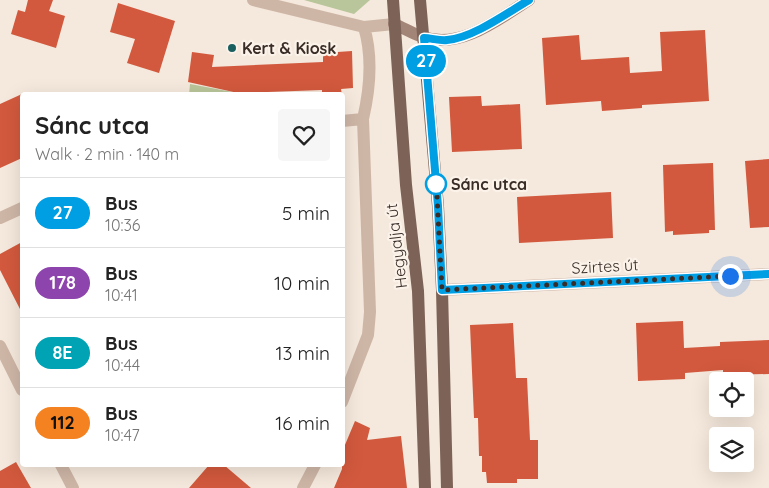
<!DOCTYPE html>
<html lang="en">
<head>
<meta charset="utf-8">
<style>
	body { margin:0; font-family:Quicksand,sans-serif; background:#f6f6f6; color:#222; height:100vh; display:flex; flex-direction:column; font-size:19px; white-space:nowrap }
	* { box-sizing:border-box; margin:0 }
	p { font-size:16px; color:#767676 }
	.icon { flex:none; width:28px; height:28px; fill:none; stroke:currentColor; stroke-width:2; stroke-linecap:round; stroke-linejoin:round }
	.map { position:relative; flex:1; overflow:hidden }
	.panel { position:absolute; left:20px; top:92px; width:325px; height:375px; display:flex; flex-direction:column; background:#fff; border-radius:5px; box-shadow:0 5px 20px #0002 }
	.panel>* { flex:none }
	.badge { padding:0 10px; border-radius:16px; font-size:18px; line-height:32px }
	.fabs { position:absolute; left:709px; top:372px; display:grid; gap:10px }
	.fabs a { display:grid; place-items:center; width:45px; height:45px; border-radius:5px; background:#fff; box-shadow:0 5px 20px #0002; font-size:25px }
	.you { position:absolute; width:25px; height:25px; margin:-12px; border:4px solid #fff; border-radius:50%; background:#1a73e8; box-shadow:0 0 0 8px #1a73e833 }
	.map>.badge { position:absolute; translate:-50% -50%; box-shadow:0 0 0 2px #fff }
	.round { display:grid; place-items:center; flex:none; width:52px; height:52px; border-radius:5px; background:#f6f6f6 }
	.headline { display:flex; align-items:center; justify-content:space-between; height:85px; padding:0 15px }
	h1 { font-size:24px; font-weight:800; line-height:38px }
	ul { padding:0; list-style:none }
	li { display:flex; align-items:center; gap:15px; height:70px; padding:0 15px; border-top:1px solid #e0e0e0 }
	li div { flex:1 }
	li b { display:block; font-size:19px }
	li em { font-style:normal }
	li .badge { min-width:55px; font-weight:700; text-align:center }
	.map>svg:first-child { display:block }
	.green { fill:#b9c59a }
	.building { fill:#d2593d }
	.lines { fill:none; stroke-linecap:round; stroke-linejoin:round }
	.street { stroke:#ceb6a6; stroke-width:12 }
	.secondary { stroke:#a28577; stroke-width:12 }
	.primary { stroke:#7d6257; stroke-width:12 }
	.line-casing { stroke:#fff; stroke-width:11 }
	.line { stroke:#009ee3; stroke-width:8 }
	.walk { stroke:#3a2d28; stroke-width:5; stroke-dasharray:0 9 }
	.poi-dot { fill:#195f60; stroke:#fbf2e9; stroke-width:2 }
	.stop-dot { fill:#fff; stroke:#009ee3; stroke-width:2.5 }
	.labels { text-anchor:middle; stroke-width:4.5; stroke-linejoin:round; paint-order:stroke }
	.poi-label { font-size:16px; font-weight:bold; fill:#3a2d28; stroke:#fbf2e9; text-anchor:start }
	.stop-label { font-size:16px; font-weight:bold; fill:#3a2d28; stroke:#fbf2e9; text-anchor:start }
	.street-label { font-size:16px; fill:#3a2d28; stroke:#fbf2e9 }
</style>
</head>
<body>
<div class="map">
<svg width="769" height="488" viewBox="0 0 769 488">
	<rect width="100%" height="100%" fill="#f5e8dc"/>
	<path class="green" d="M 304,0 L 370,0 L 354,14 Z
		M 190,84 L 238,93 L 238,95 L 189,95 Z"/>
	<path class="building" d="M 28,0 L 53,0 L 49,11 L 65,16 L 56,48 L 11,34 L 18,10 L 25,12 Z
		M 118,3 L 175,21 L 159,73 L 127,63 L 135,39 L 110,32 Z
		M 705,30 L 709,101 L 642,105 L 642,108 L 602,111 L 601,101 L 546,105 L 542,38 L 579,35 L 581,60 L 629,57 L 630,73 L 662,71 L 660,32 Z
		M 352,51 L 353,88 L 341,89 L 342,95 L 322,95 L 322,90 L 238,93 L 188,82 L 192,52 L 214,55 L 212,67 L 323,62 L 323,53 Z
		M 22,94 L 22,158 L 0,168 L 0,104 Z
		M 481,96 L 482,106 L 520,104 L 522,149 L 452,152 L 449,97 Z
		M 769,159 L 769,227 L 750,228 L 745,161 Z
		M 713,163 L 715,230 L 709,230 L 709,233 L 673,235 L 673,231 L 665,232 L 663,165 Z
		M 611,192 L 613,238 L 519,243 L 517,197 Z
		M 22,242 L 22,313 L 0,270 L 0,254 Z
		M 683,321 L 684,348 L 720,346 L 720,342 L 769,340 L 769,374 L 723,375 L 723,370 L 685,373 L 685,379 L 638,381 L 636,323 Z
		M 513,323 L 516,378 L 527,378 L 530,440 L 538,440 L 538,479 L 517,479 L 517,483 L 487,483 L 486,472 L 482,472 L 482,456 L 479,456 L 478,418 L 474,418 L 470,325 Z
		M 355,421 L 370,428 L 367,440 L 401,436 L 407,488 L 334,488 L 342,469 L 342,452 Z
		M 16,462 L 31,488 L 0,488 L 0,471 Z
		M 209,465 L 224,465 L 251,488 L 189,488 Z"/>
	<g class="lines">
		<path class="street" d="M 253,0 L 364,27 L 394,24
			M 342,121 L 363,119
			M 0,218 L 22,208
			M 442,290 L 769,274
			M 0,346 L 22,390
			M 342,402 L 368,335 L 370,312 L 363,119 C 370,89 373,57 364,27
			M 61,465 L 73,488
			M 303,488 L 315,465"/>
		<path class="secondary" d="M 394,24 C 404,28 413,34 423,37 C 460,50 499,19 529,0"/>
		<path class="primary" d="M 393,0 L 406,185 L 418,291 L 425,488
			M 420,0 L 438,206 L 442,290 L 447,488"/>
	</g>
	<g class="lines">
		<g class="line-casing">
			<path id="line" d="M 529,0 C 507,13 473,38 447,40 C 440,41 431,38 424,38 L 438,206 L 442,290 L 769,274"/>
		</g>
		<use href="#line" class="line"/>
		<path class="walk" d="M 436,184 L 436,177 L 442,290 L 730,276"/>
	</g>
	<circle class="poi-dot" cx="232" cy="48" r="5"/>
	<circle class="stop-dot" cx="436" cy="184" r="10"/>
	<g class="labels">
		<g class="poi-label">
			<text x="242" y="54">Kert &amp; Kiosk</text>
		</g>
		<g class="stop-label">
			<text x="451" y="190">Sánc utca</text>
		</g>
		<g class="street-label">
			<text transform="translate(396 246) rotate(-97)" y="6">Hegyalja út</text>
			<text transform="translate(605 266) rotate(-3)" y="6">Szirtes út</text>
		</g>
	</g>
</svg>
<div class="fabs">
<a><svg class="icon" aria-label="locate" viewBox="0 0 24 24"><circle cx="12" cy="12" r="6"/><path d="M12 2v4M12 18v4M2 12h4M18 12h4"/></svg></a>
<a><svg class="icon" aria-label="layers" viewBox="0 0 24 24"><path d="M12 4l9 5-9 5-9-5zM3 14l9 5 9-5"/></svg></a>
</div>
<div class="you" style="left:730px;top:276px"></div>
<b class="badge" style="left:426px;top:61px;background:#009ee3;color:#fff">27</b>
<section class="panel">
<div class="headline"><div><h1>Sánc utca</h1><p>Walk · 2 min · 140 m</p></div><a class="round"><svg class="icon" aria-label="heart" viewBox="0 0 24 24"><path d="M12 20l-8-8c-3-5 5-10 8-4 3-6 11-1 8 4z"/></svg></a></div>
<ul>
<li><span class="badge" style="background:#009ee3;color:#fff">27</span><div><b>Bus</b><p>10:36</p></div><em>5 min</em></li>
<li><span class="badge" style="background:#8e44ad;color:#fff">178</span><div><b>Bus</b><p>10:41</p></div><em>10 min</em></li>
<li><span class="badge" style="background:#00a3b4;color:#fff">8E</span><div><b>Bus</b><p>10:44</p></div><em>13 min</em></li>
<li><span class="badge" style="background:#f58220;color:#111">112</span><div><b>Bus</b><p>10:47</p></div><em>16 min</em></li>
</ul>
</section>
</div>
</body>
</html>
